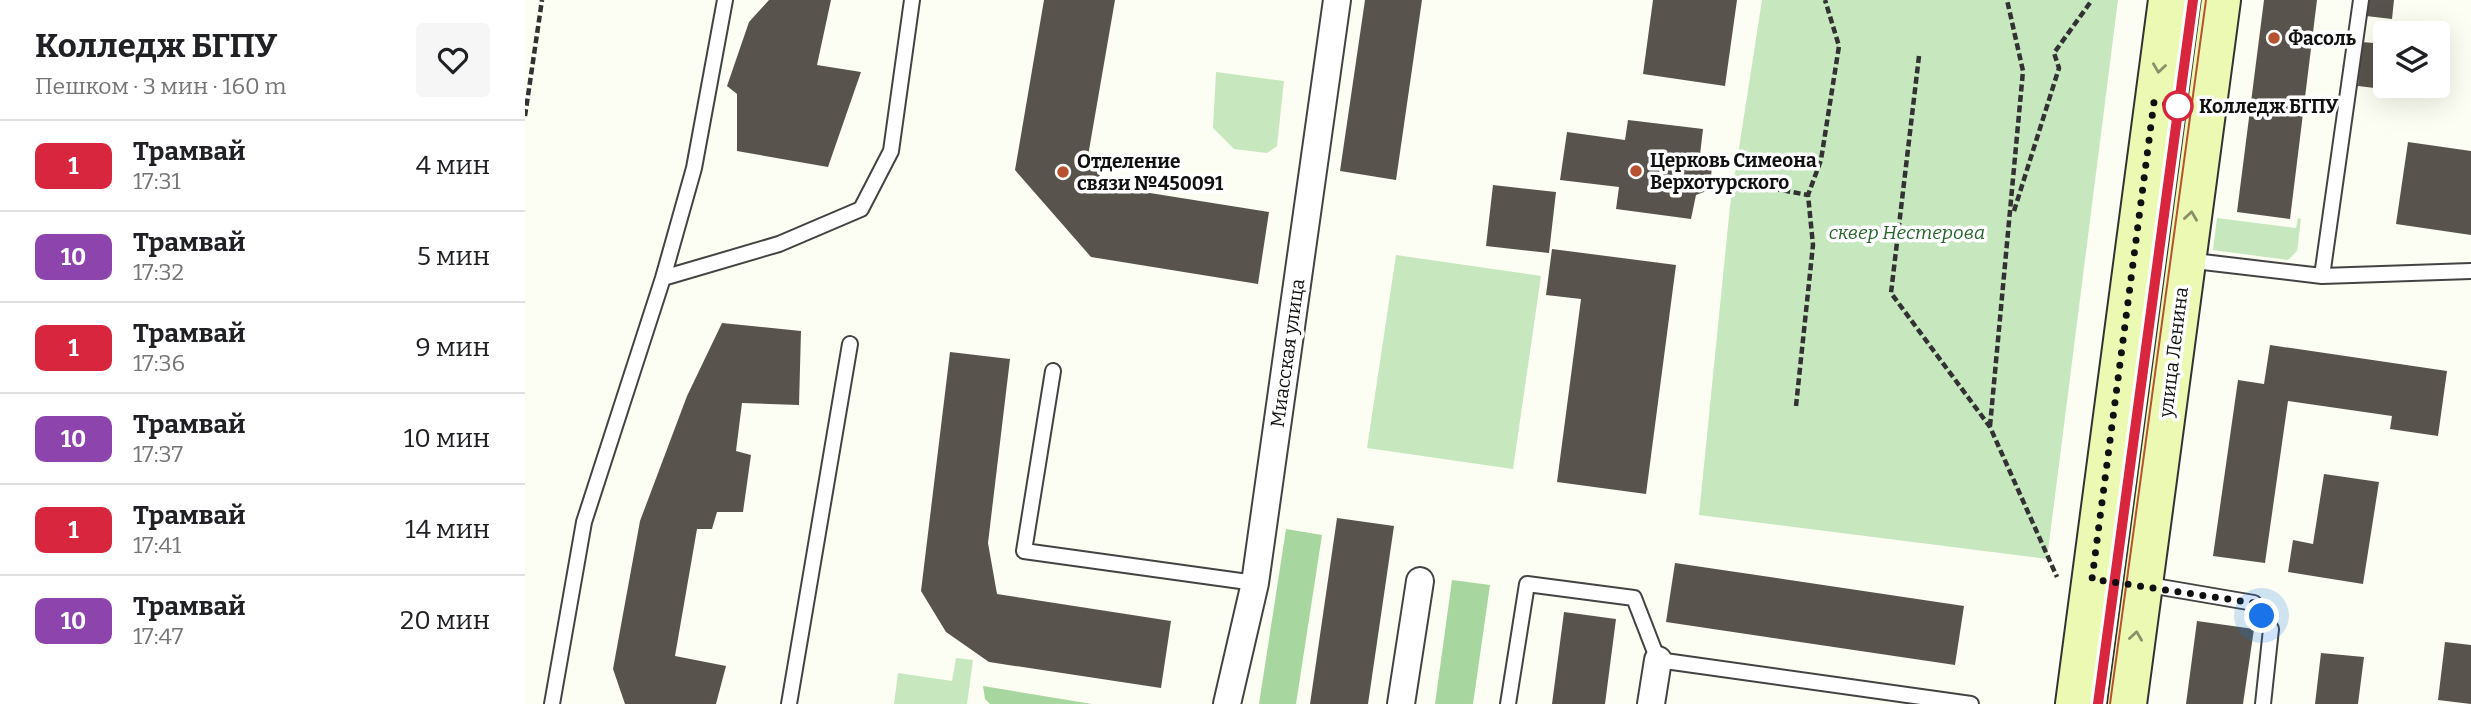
<!DOCTYPE html>
<html lang="ru">
<head>
<meta charset="utf-8">
<style>
	body { margin:0; font-family:Bitter,serif; background:#f6f6f6; color:#202124; height:100vh; display:flex; flex-direction:column; font-size:26px; white-space:nowrap }
	* { box-sizing:border-box; margin:0 }
	p { font-size:23px; color:#757577 }
	.icon { flex:none; width:38px; height:38px; fill:none; stroke:currentColor; stroke-width:2; stroke-linecap:round; stroke-linejoin:round }
	.map { position:relative; flex:1; overflow:hidden }
	.side { display:flex; flex-direction:column; background:#fff; width:525px }
	.side>* { flex:none }
	.badge { padding:0 14px; border-radius:10px; font-size:24px; line-height:46px }
	.controls { position:absolute; left:1848px; top:21px; display:grid; gap:14px }
	.controls a { display:grid; place-items:center; width:77px; height:77px; border-radius:7px; background:#fff; box-shadow:0 7px 28px #0002; font-size:35px }
	.you { position:absolute; width:35px; height:35px; margin:-18px; border:5px solid #fff; border-radius:50%; background:#1a73e8; box-shadow:0 0 0 10px #1a73e833 }
	.map>.badge { position:absolute; translate:-50% -50%; box-shadow:0 0 0 4px #fff }
	.round { display:grid; place-items:center; flex:none; width:74px; height:74px; border-radius:7px; background:#f6f6f6 }
	.head { display:flex; align-items:center; justify-content:space-between; height:119px; padding:0 35px }
	h1 { font-size:33px; font-weight:700; line-height:52px }
	ul { padding:0; list-style:none }
	li { display:flex; align-items:center; gap:21px; height:91px; padding:0 35px; border-top:2px solid #e0e0e0 }
	li div { flex:1 }
	li b { display:block; font-size:26px }
	li em { font-style:normal }
	li .badge { min-width:77px; font-weight:700; text-align:center }
	main { display:flex; flex:1; min-height:0 }
	.map>svg:first-child { display:block }
	.green { fill:#c7e7bf }
	.forest { fill:#a7d79f }
	.building { fill:#58544d }
	.lines { fill:none; stroke-linecap:round; stroke-linejoin:round }
	.lane-casing { stroke:#434343; stroke-width:18 }
	.street-casing { stroke:#434343; stroke-width:30 }
	.secondary-casing { stroke:#323232; stroke-width:42 }
	.path { stroke:#323232; stroke-width:4.5; stroke-dasharray:7 3.5; stroke-linecap:butt }
	.lane { stroke:#fff; stroke-width:14 }
	.street { stroke:#fff; stroke-width:26 }
	.secondary { stroke:#ecf9b3; stroke-width:38 }
	.tram { stroke:#b75231; stroke-width:2 }
	.oneway { stroke:#89906a }
	.line-casing { stroke:#fff; stroke-width:16 }
	.line { stroke:#d7263d; stroke-width:10 }
	.walk { stroke:#101010; stroke-width:7; stroke-dasharray:0 12.6 }
	.poi-dot { fill:#b75231; stroke:#fff; stroke-width:2.5 }
	.stop-dot { fill:#fff; stroke:#d7263d; stroke-width:3.5 }
	.labels { text-anchor:middle; stroke-width:7; stroke-linejoin:round; paint-order:stroke }
	.poi-label { font-size:19px; font-weight:bold; fill:#101010; stroke:#fff; text-anchor:start }
	.stop-label { font-size:19px; font-weight:bold; fill:#101010; stroke:#fff; text-anchor:start }
	.park-label { font-size:19px; font-style:italic; fill:#24642a; stroke:#fff }
	.street-label { font-size:19px; fill:#101010; stroke:#fff }
</style>
</head>
<body>
<main>
<section class="side">
<div class="head"><div><h1>Колледж БГПУ</h1><p>Пешком · 3 мин · 160 m</p></div><a class="round"><svg class="icon" aria-label="heart" viewBox="0 0 24 24"><path d="M12 20l-8-8c-3-5 5-10 8-4 3-6 11-1 8 4z"/></svg></a></div>
<ul>
<li><span class="badge" style="background:#d7263d;color:#fff">1</span><div><b>Трамвай</b><p>17:31</p></div><em>4 мин</em></li>
<li><span class="badge" style="background:#8e44ad;color:#fff">10</span><div><b>Трамвай</b><p>17:32</p></div><em>5 мин</em></li>
<li><span class="badge" style="background:#d7263d;color:#fff">1</span><div><b>Трамвай</b><p>17:36</p></div><em>9 мин</em></li>
<li><span class="badge" style="background:#8e44ad;color:#fff">10</span><div><b>Трамвай</b><p>17:37</p></div><em>10 мин</em></li>
<li><span class="badge" style="background:#d7263d;color:#fff">1</span><div><b>Трамвай</b><p>17:41</p></div><em>14 мин</em></li>
<li><span class="badge" style="background:#8e44ad;color:#fff">10</span><div><b>Трамвай</b><p>17:47</p></div><em>20 мин</em></li>
</ul>
</section>
<div class="map">
<svg width="1946" height="704" viewBox="0 0 1946 704">
	<rect width="100%" height="100%" fill="#fdfef3"/>
	<path class="green" d="M 1237,0 L 1593,0 L 1522,559 L 1174,515 L 1205,206 Z
		M 691,72 L 759,81 L 752,146 L 742,153 L 709,149 L 688,128 Z
		M 1692,218 L 1771,228 L 1773,218 L 1776,219 L 1772,251 L 1763,260 L 1688,250 Z
		M 871,255 L 1016,276 L 988,469 L 842,448 Z
		M 431,658 L 448,660 L 442,704 L 369,704 L 373,673 L 427,681 Z"/>
	<path class="forest" d="M 761,529 L 797,535 L 771,704 L 734,704 Z
		M 927,580 L 965,585 L 948,704 L 910,704 Z
		M 458,686 L 567,704 L 465,704 L 460,699 Z"/>
	<path class="building" d="M 244,0 L 306,0 L 292,65 L 336,72 L 303,167 L 212,151 L 212,94 L 202,86 L 224,22 Z
		M 519,0 L 590,0 L 563,156 L 581,186 L 744,212 L 733,284 L 566,257 L 490,170 Z
		M 840,0 L 897,0 L 871,180 L 815,171 Z
		M 1128,0 L 1212,0 L 1200,86 L 1118,74 Z
		M 1739,0 L 1792,0 L 1765,219 L 1712,212 Z
		M 1843,0 L 1869,0 L 1867,19 L 1841,16 Z
		M 1837,42 L 1860,44 L 1858,89 L 1833,86 Z
		M 1103,120 L 1178,129 L 1175,155 L 1187,165 L 1186,177 L 1184,190 L 1171,195 L 1166,219 L 1091,209 L 1094,187 L 1035,180 L 1042,132 L 1100,140 Z
		M 1883,142 L 1946,151 L 1946,235 L 1871,224 Z
		M 968,185 L 1031,192 L 1024,253 L 961,246 Z
		M 1027,249 L 1151,265 L 1121,494 L 1032,482 L 1056,299 L 1021,295 Z
		M 197,323 L 276,331 L 274,405 L 217,403 L 211,451 L 226,455 L 218,512 L 192,512 L 187,529 L 172,529 L 150,656 L 201,666 L 191,704 L 100,704 L 88,669 L 115,521 L 162,396 Z
		M 1745,345 L 1922,371 L 1913,436 L 1865,429 L 1867,416 L 1763,401 L 1740,563 L 1688,556 L 1713,380 L 1739,384 Z
		M 425,352 L 485,359 L 463,543 L 472,594 L 646,621 L 636,688 L 464,662 L 421,632 L 396,591 Z
		M 1799,474 L 1854,482 L 1838,584 L 1763,572 L 1768,540 L 1788,544 Z
		M 812,518 L 869,526 L 843,704 L 785,704 Z
		M 1150,563 L 1439,606 L 1430,665 L 1141,622 Z
		M 1039,612 L 1091,619 L 1080,704 L 1027,704 Z
		M 1672,621 L 1729,629 L 1718,704 L 1661,704 Z
		M 1920,642 L 1946,645 L 1946,704 L 1913,700 Z
		M 1796,653 L 1839,657 L 1833,704 L 1790,704 Z"/>
	<g class="lines">
		<g class="lane-casing">
			<path id="lane" d="M 1661,260 L 1797,276 L 1836,0
				M 1797,276 L 1946,271
				M 138,278 L 254,244 L 336,209 L 366,151 L 387,0
				M 528,371 L 499,551 L 730,583
				M 1618,584 L 1729,603 L 1746,629 L 1738,704
				M 27,704 L 59,522 L 138,278 L 169,168 L 200,0
				M 264,704 L 325,344
				M 983,704 L 1002,584 L 1109,598 L 1133,660 L 1446,704"/>
		</g>
		<g class="street-casing">
			<path id="street" d="M 702,704 L 730,583 L 812,0
				M 876,704 L 895,581
				M 1126,704 L 1133,660"/>
		</g>
		<g class="secondary-casing">
			<path id="secondary" d="M 1550,704 L 1643,0
				M 1602,704 L 1696,0"/>
		</g>
		<path class="path" d="M 1394,56 L 1366,293 L 1465,427 L 1532,577
			M 0,116 L 17,0
			M 1186,177 L 1283,195
			M 1489,211 L 1534,68 L 1529,53 L 1567,0
			M 1271,406 L 1288,245 L 1283,195 L 1296,160 L 1314,46 L 1300,0
			M 1465,426 L 1498,71 L 1482,0"/>
		<use href="#lane" class="lane"/>
		<use href="#street" class="street"/>
		<use href="#secondary" class="secondary"/>
		<path class="tram" d="M 1573,704 L 1668,0
			M 1585,704 L 1681,0"/>
	</g>
	<defs><path id="oneway-chevron" d="M-2-3.5L2.5 0L-2 3.5" fill="none" stroke-width="1.6" stroke-linecap="round" stroke-linejoin="round" transform="scale(1.75)"/></defs>
	<g class="oneway">
		<use href="#oneway-chevron" transform="translate(1634 68) rotate(98)"/>
		<use href="#oneway-chevron" transform="translate(1666 216) rotate(-82)"/>
		<use href="#oneway-chevron" transform="translate(1611 636) rotate(-82)"/>
	</g>
	<g class="lines">
		<g class="line-casing">
			<path id="line" d="M 1573,704 L 1668,0"/>
		</g>
		<use href="#line" class="line"/>
		<path class="walk" d="M 1653,106 L 1629,102 L 1567,579 L 1729,603 L 1737,616"/>
	</g>
	<g class="poi-dot">
		<circle cx="1749" cy="38" r="7"/>
		<circle cx="1111" cy="171" r="7"/>
		<circle cx="538" cy="172" r="7"/>
	</g>
	<circle class="stop-dot" cx="1653" cy="106" r="14"/>
	<g class="labels">
		<g class="poi-label">
			<text x="1763" y="45">Фасоль</text>
			<text x="1125" y="167">Церковь Симеона<tspan x="1125" dy="22">Верхотурского</tspan></text>
			<text x="552" y="168">Отделение<tspan x="552" dy="22">связи №450091</tspan></text>
		</g>
		<g class="stop-label">
			<text x="1674" y="113">Колледж БГПУ</text>
		</g>
		<g class="park-label">
			<text x="1382" y="239">сквер Нестерова</text>
		</g>
		<g class="street-label">
			<text transform="translate(1648 352) rotate(-83)" y="7">улица Ленина</text>
			<text transform="translate(762 353) rotate(-82)" y="7">Миасская улица</text>
		</g>
	</g>
</svg>
<div class="controls">
<a><svg class="icon" aria-label="layers" viewBox="0 0 24 24"><path d="M12 4l9 5-9 5-9-5zM3 14l9 5 9-5"/></svg></a>
</div>
<div class="you" style="left:1737px;top:616px"></div>
</div>
</main>
</body>
</html>
